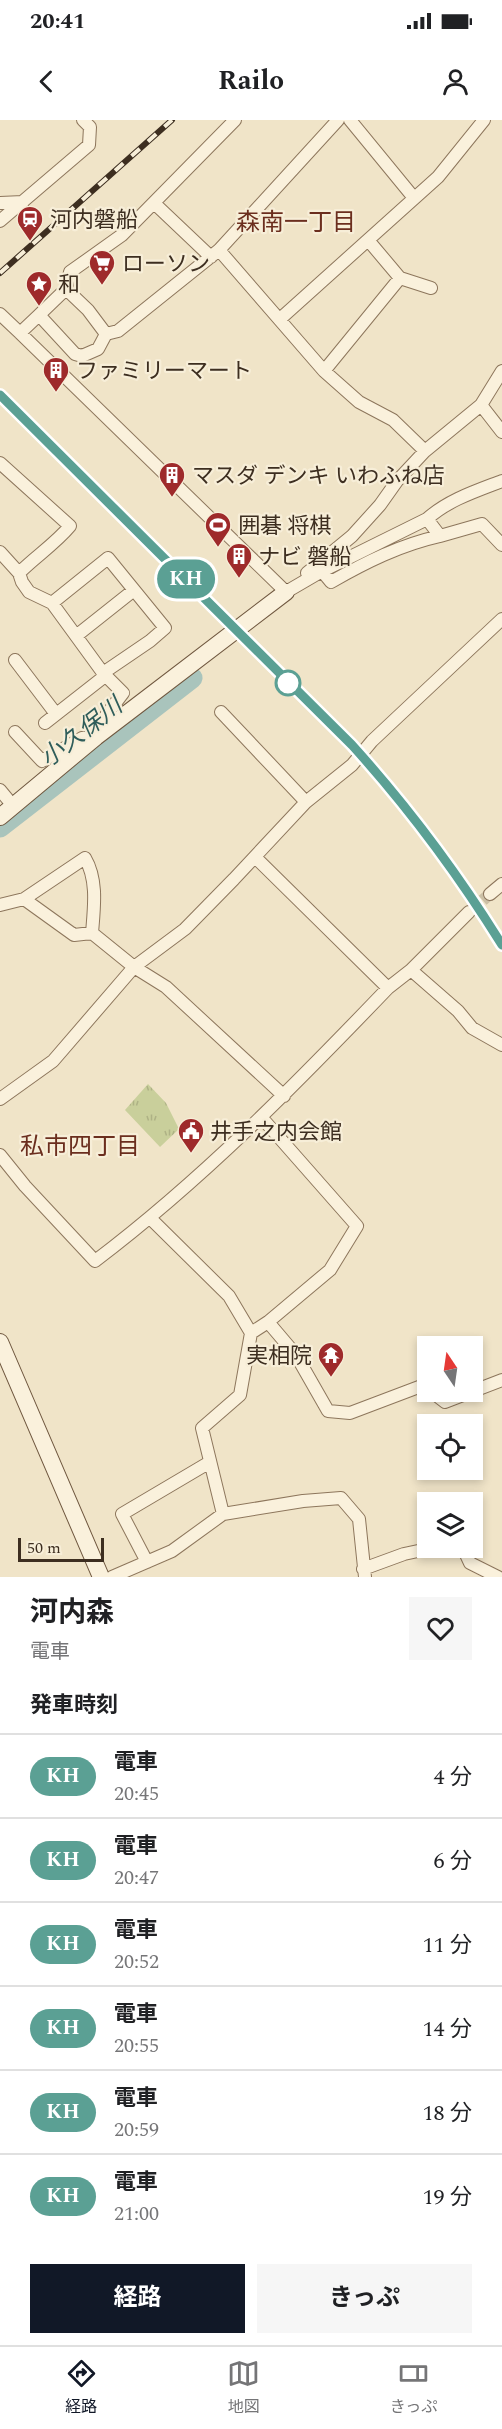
<!DOCTYPE html>
<html lang="ja">
<head>
<meta charset="utf-8">
<style>
	body { margin:0; font-family:Spectral,"Noto Sans JP",serif; background:#f6f6f6; color:#202124; height:100vh; display:flex; flex-direction:column; font-size:22px; white-space:nowrap }
	* { box-sizing:border-box; margin:0 }
	p { font-size:20px; color:#757577 }
	.icon { flex:none; width:33px; height:33px; fill:none; stroke:currentColor; stroke-width:2; stroke-linecap:round; stroke-linejoin:round }
	.map { position:relative; height:1457px; overflow:hidden }
	.drawer { display:flex; flex-direction:column; background:#fff; flex:1 }
	.drawer>* { flex:none }
	.badge { padding:0 12px; border-radius:20px; font-size:21px; line-height:39px }
	.needle { width:39px; rotate:347deg }
	.buttons { position:absolute; left:417px; top:1216px; display:grid; gap:12px }
	.buttons a { display:grid; place-items:center; width:66px; height:66px; border-radius:0px; background:#fff; box-shadow:0 3px 9px #0003; font-size:30px }
	.scale { position:absolute; left:18px; bottom:15px; width:86px; box-sizing:border-box; padding-left:6px; border:3px solid #3d2e20; border-top:0; font-size:16px; line-height:21px; white-space:nowrap; color:#3d2e20; -webkit-text-stroke:4px #f7eed8; paint-order:stroke }
	.map>.badge { position:absolute; translate:-50% -50%; box-shadow:0 0 0 3px #fff }
	h2 { padding:0 30px; font-size:22px; line-height:54px }
	.round { display:grid; place-items:center; flex:none; width:63px; height:63px; border-radius:0px; background:#f6f6f6 }
	.head { display:flex; align-items:center; justify-content:space-between; height:102px; padding:0 30px }
	h1 { font-size:28px; font-weight:700; line-height:45px }
	.button { display:flex; gap:12px; margin-top:auto; padding:12px 30px }
	.button a { flex:1; height:69px; border-radius:0px; background:#111827; color:#fff; font-size:24px; font-weight:700; line-height:69px; text-align:center }
	.button a+a { background:#f6f6f6; color:#202124 }
	ul { padding:0; list-style:none }
	li { display:flex; align-items:center; gap:18px; height:84px; padding:0 30px; border-top:2px solid #e0e0e0 }
	li div { flex:1 }
	li b { display:block; font-size:22px }
	li em { font-style:normal }
	li .badge { min-width:66px; font-weight:700; text-align:center }
	.status { display:flex; justify-content:space-between; align-items:center; height:42px; padding:0 30px; background:#fff; direction:ltr }
	.status svg { height:16px; fill:currentColor }
	header { display:flex; justify-content:space-between; align-items:center; height:78px; padding:0 30px; background:#fff; font-size:27px; font-weight:700 }
	.tab-bar { display:flex; justify-content:space-around; align-items:center; height:84px; border-top:2px solid #e0e0e0; background:#fff; font-size:16px; color:#757577 }
	.tab-bar a { display:grid; justify-items:center; gap:3px }
	.tab-bar .selected { color:#111827 }
	.map>svg:first-child { display:block }
	.park { fill:url(#park-tufts) }
	.lines { fill:none; stroke-linecap:round; stroke-linejoin:round }
	.river { stroke:#a9c4bc; stroke-width:21 }
	.street-tunnel { stroke:#ccc0a6; stroke-width:12; stroke-dasharray:12 6; stroke-linecap:butt }
	.street-casing { stroke:#8d765c; stroke-width:14 }
	.secondary-casing { stroke:#6f573f; stroke-width:18 }
	.street { stroke:#faf1dc; stroke-width:12 }
	.secondary { stroke:#faf1dc; stroke-width:16 }
	.rail-casing { stroke:#3d2e20; stroke-width:6 }
	.rail { stroke:#f7eed8; stroke-width:4; stroke-dasharray:11; stroke-linecap:butt }
	.line-casing { stroke:#fff; stroke-width:14 }
	.line { stroke:#5ba094; stroke-width:9 }
	.stop-dot { fill:#fff; stroke:#5ba094; stroke-width:3 }
	.labels { text-anchor:middle; stroke-width:4.5; stroke-linejoin:round; paint-order:stroke }
	.poi-label { font-size:22px; fill:#3d2e20; stroke:#f7eed8; text-anchor:start }
	.neighbourhood-label { font-size:24px; fill:#6b2e1e; stroke:#f7eed8 }
	.water-label { font-size:24px; font-style:italic; fill:#2f5d5a; stroke:#f7eed8 }
</style>
</head>
<body>
<div class="status"><b>20:41</b><svg viewBox="0 0 49 12"><path d="M0 12V9h3v3zM5 12V6h3v6zM10 12V3h3v9zM15 12V0h3v12zM26 1h20v11H26zM47 4h2v5h-2z"/></svg></div>
<header><svg class="icon" aria-label="back" viewBox="0 0 24 24"><path d="M15 5l-7 7 7 7"/></svg>Railo<svg class="icon" aria-label="person" viewBox="0 0 24 24"><circle cx="12" cy="8" r="4"/><path d="M4 21q1-7 8-7t8 7"/></svg></header>
<div class="map">
<svg width="502" height="1457" viewBox="0 0 502 1457">
	<defs>
		<pattern id="park-tufts" width="24" height="20" patternUnits="userSpaceOnUse" patternTransform="scale(1.5)"><rect width="24" height="20" fill="#c9cf9b"/><path d="M3 7l-1-3M5 7V3M7 7l1-3M15 17l-1-3M17 17v-4M19 17l1-3" fill="none" stroke="#aeb285"/></pattern>
	</defs>
	<rect width="100%" height="100%" fill="#f0e4c8"/>
	<path class="park" d="M 148,964 L 166,983 L 179,1009 L 160,1027 L 125,990 Z"/>
	<g class="lines">
		<path class="river" d="M 0,707 L 192,558"/>
		<path class="street-tunnel" d="M 469,792 L 490,774"/>
		<g class="street-casing">
			<path id="street" d="M 350,0 L 414,78
				M 0,83 L 23,82
				M 154,83 L 211,137
				M 0,101 L 89,25 L 90,7 L 83,0
				M 368,120 L 400,158 L 431,168
				M 219,130 L 324,251 L 359,282 L 393,300 L 425,331
				M 66,169 L 70,152 L 122,115 L 235,0
				M 0,194 L 20,213
				M 39,195 L 20,213 L 286,472 L 322,451 L 427,399 C 448,380 476,371 502,361
				M 280,199 L 438,57 L 484,0
				M 106,214 L 88,190 L 66,169 L 39,195 L 75,234 L 82,236 L 98,229 L 106,214 L 118,211 L 219,130 L 338,0
				M 324,251 L 400,158
				M 481,285 L 502,312
				M 0,343 L 70,406 C 55,424 36,436 19,453
				M 427,399 L 440,416 L 482,404 L 502,425
				M 0,432 L 19,453 L 22,462 L 29,472 L 52,483 L 103,553 L 123,573 L 98,606 L 96,617 L 82,618 L 42,641 L 15,612
				M 322,451 L 331,462 C 366,442 400,425 440,416
				M 307,453 L 352,416 L 380,385 L 397,361 L 425,331 L 481,285 L 502,251
				M 52,483 L 108,438 L 165,508 L 150,521 L 103,553
				M 76,516 L 134,470
				M 15,540 L 56,594
				M 221,592 L 306,682
				M 45,603 L 105,556
				M 0,670 L 14,687
				M 255,737 L 388,868
				M 490,774 L 502,764
				M 24,779 L 74,815 L 92,813 L 134,847 L 166,867 L 284,976
				M 0,785 L 24,779 L 85,738 C 98,760 94,788 92,813
				M 411,850 L 458,891 L 472,908 L 502,925
				M 0,979 L 53,941 L 134,847 L 185,809 L 234,759 L 306,682 L 352,645 L 372,621 L 502,499
				M 0,1035 L 25,1066 L 95,1141 C 202,1060 295,965 388,868 L 411,850 L 469,792
				M 150,1098 L 229,1176 L 251,1213
				M 268,1202 L 296,1235 L 328,1291 L 350,1293 L 424,1265 L 428,1268
				M 432,1272 L 445,1282 L 502,1260
				M 223,1394 L 202,1308 L 240,1275 L 251,1213 L 268,1202 L 330,1150 L 357,1106 L 262,998
				M 463,1428 L 470,1443 L 498,1457
				M 147,1442 L 122,1394 L 210,1342
				M 363,1449 L 404,1434 L 432,1428
				M 112,1457 L 172,1431 L 223,1394 L 303,1381 L 341,1378 L 359,1399 L 365,1457"/>
		</g>
		<g class="secondary-casing">
			<path id="secondary" d="M 0,697 L 96,617 L 286,472
				M 0,1222 L 101,1457"/>
		</g>
		<use href="#street" class="street"/>
		<use href="#secondary" class="secondary"/>
		<g class="rail-casing">
			<path id="rail" d="M 0,153 L 172,0
				M 0,275 L 352,625 C 408,687 458,754 502,825"/>
		</g>
		<use href="#rail" class="rail"/>
	</g>
	<g class="lines">
		<g class="line-casing">
			<path id="line" d="M 0,275 L 352,625 C 408,687 458,754 502,825"/>
		</g>
		<use href="#line" class="line"/>
	</g>
	<defs>
		<g id="station-pin" transform="scale(1.35)"><path d="M0 17L-7.5 6A9.5 9.5 0 1 1 7.5 6Z" fill="#9e2a2b" stroke="#f7eed8"/><path d="M-3-6H3Q5-6 5-4V2Q5 4 3 4L4.5 6H3L1.5 4h-3L-3 6H-4.5L-3 4Q-5 4-5 2V-4Q-5-6-3-6ZM-3.5-4v3h7v-3ZM-3.5 1v1.5H-2V1ZM2 1v1.5H3.5V1Z" fill="#fff"/></g>
		<g id="supermarket-pin" transform="scale(1.35)"><path d="M0 17L-7.5 6A9.5 9.5 0 1 1 7.5 6Z" fill="#9e2a2b" stroke="#f7eed8"/><path d="M-6-5.5h2.5l.6 2H6L4.5 2H-2.5L-4.4-4H-6ZM-1.5 3.2a1.3 1.3 0 1 0 .1 0ZM3 3.2a1.3 1.3 0 1 0 .1 0Z" fill="#fff"/></g>
		<g id="sight-pin" transform="scale(1.35)"><path d="M0 17L-7.5 6A9.5 9.5 0 1 1 7.5 6Z" fill="#9e2a2b" stroke="#f7eed8"/><path d="M0-6L1.8-2.2L6-1.7L2.9 1.2L3.7 5.4L0 3.3L-3.7 5.4L-2.9 1.2L-6-1.7L-1.8-2.2Z" fill="#fff"/></g>
		<g id="building-pin" transform="scale(1.35)"><path d="M0 17L-7.5 6A9.5 9.5 0 1 1 7.5 6Z" fill="#9e2a2b" stroke="#f7eed8"/><path d="M-4-6H4V6H1V3H-1V6H-4ZM-2.5-4.3h1.7v1.8h-1.7ZM.8-4.3h1.7v1.8H.8ZM-2.5-1h1.7V.8h-1.7ZM.8-1h1.7V.8H.8Z" fill="#fff"/></g>
		<g id="stadium-pin" transform="scale(1.35)"><path d="M0 17L-7.5 6A9.5 9.5 0 1 1 7.5 6Z" fill="#9e2a2b" stroke="#f7eed8"/><path d="M0-5a6.5 5 0 1 0 0 10a6.5 5 0 1 0 0-10ZM-3.5-1.8h7v3.6h-7Z" fill="#fff"/></g>
		<g id="civic-pin" transform="scale(1.35)"><path d="M0 17L-7.5 6A9.5 9.5 0 1 1 7.5 6Z" fill="#9e2a2b" stroke="#f7eed8"/><path d="M-.6-6.5H3V-4.5H.6V-3L4-1V1h2V6H-6V1h2V-1L-.6-3ZM-1.2 2.5V6h2.4V2.5Z" fill="#fff"/></g>
		<g id="temple-pin" transform="scale(1.35)"><path d="M0 17L-7.5 6A9.5 9.5 0 1 1 7.5 6Z" fill="#9e2a2b" stroke="#f7eed8"/><path d="M0-6L5-2H3V0L6.5 2.5H4V6H1.5V3h-3V6H-4V2.5H-6.5L-3 0V-2H-5Z" fill="#fff"/></g>
	</defs>
	<g fill-rule="evenodd">
		<use href="#station-pin" x="30" y="99"/>
		<use href="#supermarket-pin" x="102" y="143"/>
		<use href="#sight-pin" x="39" y="164"/>
		<use href="#building-pin" x="56" y="250"/>
		<use href="#building-pin" x="172" y="355"/>
		<use href="#stadium-pin" x="218" y="405"/>
		<use href="#building-pin" x="239" y="436"/>
		<use href="#civic-pin" x="191" y="1011"/>
		<use href="#temple-pin" x="331" y="1235"/>
	</g>
	<circle class="stop-dot" cx="288" cy="563" r="12"/>
	<g class="labels">
		<g class="poi-label">
			<text x="50" y="107">河内磐船</text>
			<text x="122" y="151">ローソン</text>
			<text x="58" y="172">和</text>
			<text x="76" y="258">ファミリーマート</text>
			<text x="192" y="363">マスダ デンキ いわふね店</text>
			<text x="238" y="413">囲碁 将棋</text>
			<text x="258" y="444">ナビ 磐船</text>
			<text x="210" y="1019">井手之内会館</text>
			<text x="312" y="1243" text-anchor="end">実相院</text>
		</g>
		<g class="neighbourhood-label">
			<text x="296" y="110">森南一丁目</text>
			<text x="80" y="1034">私市四丁目</text>
		</g>
		<g class="water-label">
			<text transform="translate(81 612) rotate(-38)" y="8">小久保川</text>
		</g>
	</g>
</svg>
<div class="buttons">
<a><svg class="needle" viewBox="-14 -14 28 28"><path d="M0-13l5 13h-10z" fill="#e53935"/><path d="M0 13l5-13h-10z" fill="#757577"/></svg></a>
<a><svg class="icon" aria-label="locate" viewBox="0 0 24 24"><circle cx="12" cy="12" r="6"/><path d="M12 2v4M12 18v4M2 12h4M18 12h4"/></svg></a>
<a><svg class="icon" aria-label="layers" viewBox="0 0 24 24"><path d="M12 4l9 5-9 5-9-5zM3 14l9 5 9-5"/></svg></a>
</div>
<div class="scale">50 m</div>
<b class="badge" style="left:186px;top:459px;background:#5ba094;color:#fff">KH</b>
</div>
<section class="drawer">
<div class="head"><div><h1>河内森</h1><p>電車</p></div><a class="round"><svg class="icon" aria-label="heart" viewBox="0 0 24 24"><path d="M12 20l-8-8c-3-5 5-10 8-4 3-6 11-1 8 4z"/></svg></a></div>
<h2>発車時刻</h2>
<ul>
<li><span class="badge" style="background:#5ba094;color:#fff">KH</span><div><b>電車</b><p>20:45</p></div><em>4 分</em></li>
<li><span class="badge" style="background:#5ba094;color:#fff">KH</span><div><b>電車</b><p>20:47</p></div><em>6 分</em></li>
<li><span class="badge" style="background:#5ba094;color:#fff">KH</span><div><b>電車</b><p>20:52</p></div><em>11 分</em></li>
<li><span class="badge" style="background:#5ba094;color:#fff">KH</span><div><b>電車</b><p>20:55</p></div><em>14 分</em></li>
<li><span class="badge" style="background:#5ba094;color:#fff">KH</span><div><b>電車</b><p>20:59</p></div><em>18 分</em></li>
<li><span class="badge" style="background:#5ba094;color:#fff">KH</span><div><b>電車</b><p>21:00</p></div><em>19 分</em></li>
</ul>
<div class="button"><a>経路</a><a>きっぷ</a></div>
</section>
<nav class="tab-bar">
<a class="selected"><svg class="icon" aria-label="directions" viewBox="0 0 24 24"><path d="M12 3l9 9-9 9-9-9zM9 14v-3h6M13 9l2 2-2 2"/></svg>経路</a>
<a><svg class="icon" aria-label="map" viewBox="0 0 24 24"><path d="M3 6l6-2 6 2 6-2v14l-6 2-6-2-6 2zM9 4v14M15 6v14"/></svg>地図</a>
<a><svg class="icon" aria-label="tickets" viewBox="0 0 24 24"><path d="M3 7h18v10H3zM15 7v10"/></svg>きっぷ</a>
</nav>
</body>
</html>
